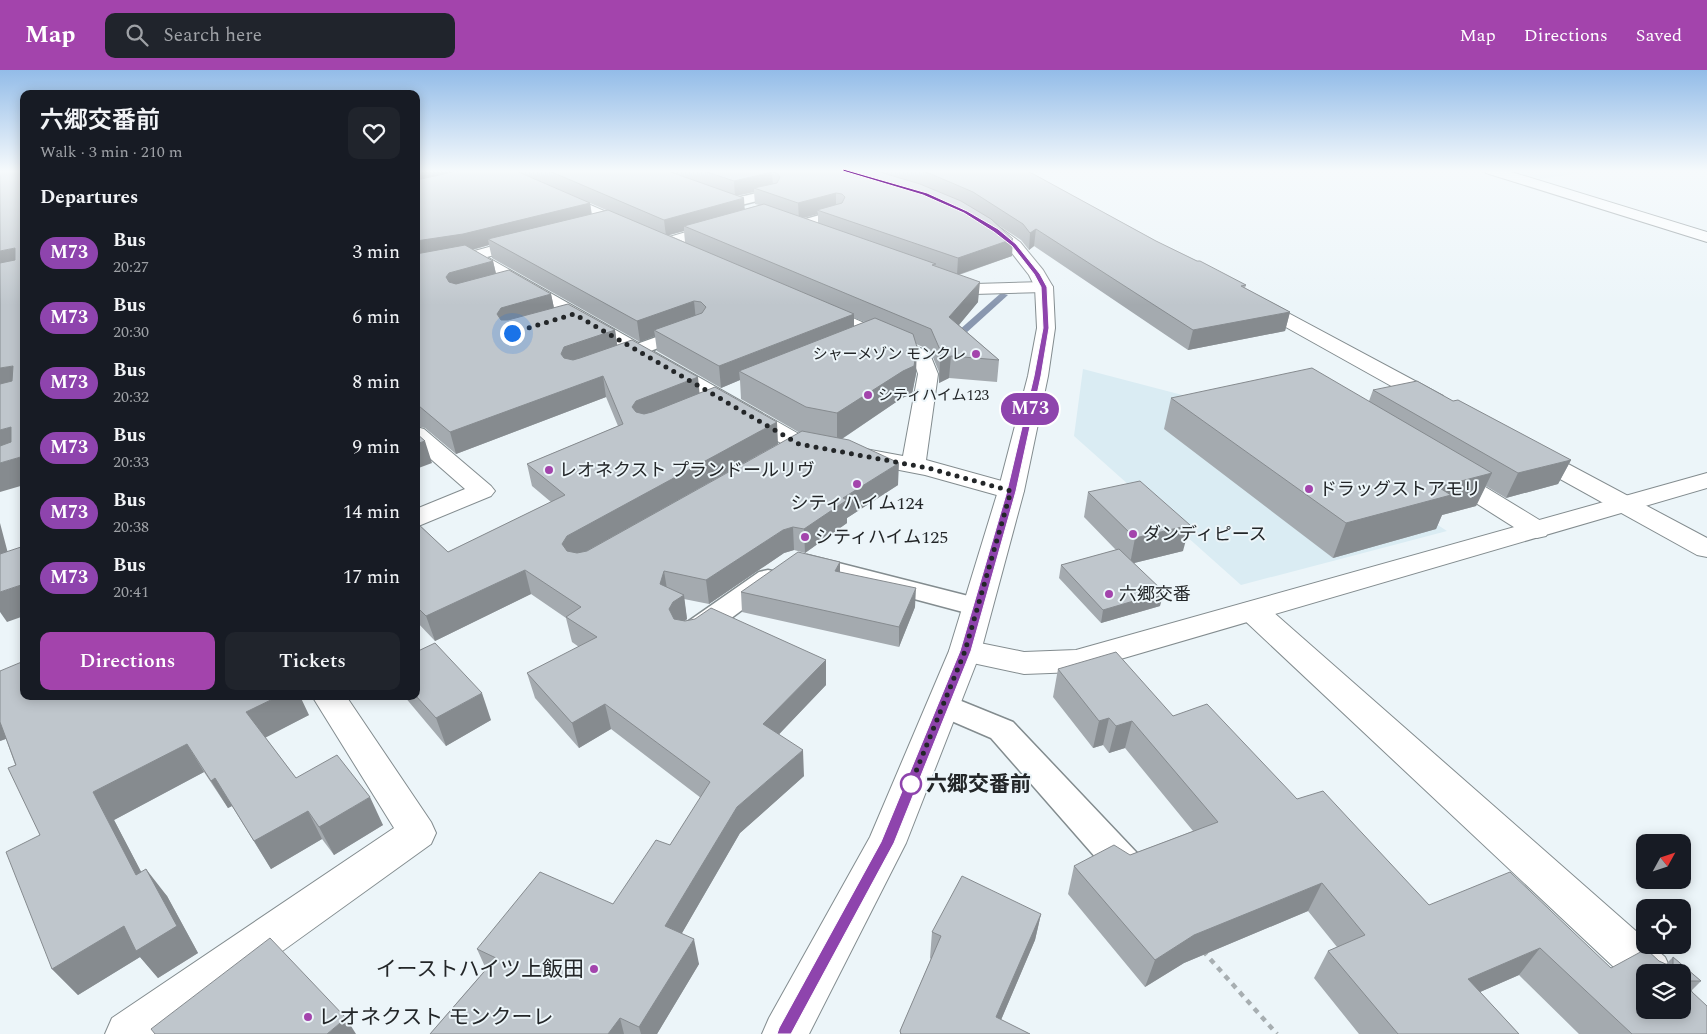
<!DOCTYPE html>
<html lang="en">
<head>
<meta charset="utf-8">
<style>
	body { margin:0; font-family:Spectral,"Noto Sans JP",serif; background:#20242c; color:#f1f3f6; height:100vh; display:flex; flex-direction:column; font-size:19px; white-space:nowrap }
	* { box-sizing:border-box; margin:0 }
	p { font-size:16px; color:#9ea1a6 }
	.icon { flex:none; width:28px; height:28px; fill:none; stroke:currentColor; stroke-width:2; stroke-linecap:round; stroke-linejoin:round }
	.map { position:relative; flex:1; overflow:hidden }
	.drawer { position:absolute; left:20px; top:20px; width:400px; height:610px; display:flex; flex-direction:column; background:#171b24; border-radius:10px; box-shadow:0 2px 12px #0003 }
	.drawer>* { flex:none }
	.badge { padding:0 10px; border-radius:16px; font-size:18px; line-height:32px }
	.needle { width:32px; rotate:50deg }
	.tools { position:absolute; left:1636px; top:764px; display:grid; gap:10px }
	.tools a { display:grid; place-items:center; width:55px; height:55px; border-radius:10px; background:#171b24; box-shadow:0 2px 12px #0003; font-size:25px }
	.you { position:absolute; width:25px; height:25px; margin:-12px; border:4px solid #fff; border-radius:50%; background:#1a73e8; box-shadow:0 0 0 8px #1a73e833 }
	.map>.badge { position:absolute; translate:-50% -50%; box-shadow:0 0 0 2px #fff }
	h2 { padding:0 20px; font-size:19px; line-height:45px }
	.round { display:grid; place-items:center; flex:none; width:52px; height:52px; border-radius:10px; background:#20242c }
	.headline { display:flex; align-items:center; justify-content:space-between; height:85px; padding:0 20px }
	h1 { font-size:24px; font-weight:600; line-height:38px }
	.primary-button { display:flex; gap:10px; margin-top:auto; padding:10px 20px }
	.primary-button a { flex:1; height:58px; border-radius:10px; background:#a344ac; color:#fff; font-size:20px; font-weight:600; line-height:58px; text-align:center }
	.primary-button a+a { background:#20242c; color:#f1f3f6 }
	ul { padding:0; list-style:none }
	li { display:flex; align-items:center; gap:15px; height:65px; padding:0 20px }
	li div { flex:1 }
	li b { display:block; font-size:19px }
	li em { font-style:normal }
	li .badge { min-width:55px; font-weight:700; text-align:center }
	header { display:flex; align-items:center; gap:30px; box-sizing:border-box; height:70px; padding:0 25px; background:#a344ac; color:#fff }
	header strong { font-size:24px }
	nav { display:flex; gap:28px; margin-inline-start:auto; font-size:18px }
	.search { width:350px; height:45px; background:#20242c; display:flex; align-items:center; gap:12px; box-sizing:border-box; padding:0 18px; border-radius:10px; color:#9ea1a6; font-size:19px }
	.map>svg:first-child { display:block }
	.built { fill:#daecf3 }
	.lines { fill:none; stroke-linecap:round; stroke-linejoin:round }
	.stream { fill:#8997af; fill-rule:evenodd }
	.service-casing { stroke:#838c8f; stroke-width:3 }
	.minor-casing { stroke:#838c8f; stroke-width:2 }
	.tertiary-casing { stroke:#838c8f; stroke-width:2 }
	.primary-casing { stroke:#838c8f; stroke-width:2 }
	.path { stroke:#a7aeb1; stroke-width:4.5; stroke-dasharray:5.5 5.5; stroke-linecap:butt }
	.service { fill:#fff; fill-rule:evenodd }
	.minor { fill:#fff; fill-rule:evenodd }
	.tertiary { fill:#fff; fill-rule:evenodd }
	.primary { fill:#fff; fill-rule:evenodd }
	.wall { fill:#a4aaaf; fill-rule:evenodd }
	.shaded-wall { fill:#868b8f }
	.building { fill:#bfc6cc; stroke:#868b8f; fill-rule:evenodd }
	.line { fill:#8e44ad; stroke:#fff }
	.walk { stroke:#232628; stroke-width:5; stroke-dasharray:0 9 }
	.poi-dot { fill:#a344ac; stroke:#ecf5f9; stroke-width:2 }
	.stop-dot { fill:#fff; stroke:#8e44ad; stroke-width:2.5 }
	.labels { text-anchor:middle; stroke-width:4; stroke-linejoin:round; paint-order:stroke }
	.far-poi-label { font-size:15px; fill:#232628; stroke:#ecf5f9; text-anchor:end }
	.poi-label { font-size:18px; fill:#232628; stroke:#ecf5f9; text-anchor:start }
	.near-stop-label { font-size:21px; font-weight:bold; fill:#232628; stroke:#ecf5f9; text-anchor:start }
	.near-poi-label { font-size:21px; fill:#232628; stroke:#ecf5f9; text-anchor:end }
</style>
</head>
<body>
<header>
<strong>Map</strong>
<div class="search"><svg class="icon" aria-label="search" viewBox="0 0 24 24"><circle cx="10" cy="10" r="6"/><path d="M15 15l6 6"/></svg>Search here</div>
<nav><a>Map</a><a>Directions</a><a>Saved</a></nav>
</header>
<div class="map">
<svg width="1707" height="964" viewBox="0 0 1707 964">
	<rect width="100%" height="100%" fill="#ecf5f9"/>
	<path class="built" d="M 1512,100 L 1599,100 L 1541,109 Z
		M 1083,299 L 1186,326 L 1227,318 L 1447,461 L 1241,515 L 1074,366 Z"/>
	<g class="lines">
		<path class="stream" d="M 1001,223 L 1008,225 L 955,273 L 949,273 L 949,269 Z"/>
		<g class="service-casing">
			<path id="service" d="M 773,119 L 777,120 L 779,123 L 777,126 L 733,137 L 727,133 L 728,130 Z
				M 837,140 L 842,141 L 844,144 L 842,147 L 797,160 L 790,156 L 792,153 Z
				M 687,256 L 693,257 L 696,261 L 693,265 L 621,292 L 615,293 L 609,292 L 606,288 L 609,284 Z
				M 807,485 L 988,531 L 991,537 L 988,543 L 978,546 L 798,498 L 794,493 L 798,488 Z
				M 768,500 L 777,502 L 781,508 L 777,514 L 703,569 L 693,571 L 683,569 L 679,562 L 683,555 L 759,502 Z
				M 944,624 L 1013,652 L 1137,783 L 1142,794 L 1137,805 L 1124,809 L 1111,805 L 991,668 L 933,643 L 929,635 L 933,627 Z"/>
		</g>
		<g class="minor-casing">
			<path id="minor" d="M 493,100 L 510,100 L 634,154 L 637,157 L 634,160 L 624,160 L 494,103 Z
				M 720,152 L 725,154 L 728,157 L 725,160 L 665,178 L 659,176 L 657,173 L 659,170 Z
				M 526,167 L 532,169 L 534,172 L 532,175 L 487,187 L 806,368 L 903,386 L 918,304 L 913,289 L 814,244 L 811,240 L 814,236 L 820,235 L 826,236 L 929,282 L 938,304 L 926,390 L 1020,416 L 1024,421 L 1020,426 L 1011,429 L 925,405 L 791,379 L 467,189 L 465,186 L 467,183 Z
				M 944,204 L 975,214 L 1044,212 L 1050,213 L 1053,217 L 1050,221 L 1044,222 L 974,224 L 938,213 L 935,209 L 938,205 Z
				M 1256,228 L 1262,229 L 1443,326 L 1446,331 L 1443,336 L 1435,338 L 1427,336 L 1250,237 L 1247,233 L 1250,229 Z
				M 416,357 L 424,359 L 491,416 L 495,421 L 491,426 L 416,457 L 416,439 L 465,419 L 416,376 Z
				M 1532,377 L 1540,379 L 1707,468 L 1707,487 L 1697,485 L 1524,389 L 1520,384 L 1524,379 Z
				M 1450,399 L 1459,401 L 1546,454 L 1550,460 L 1546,466 L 1537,468 L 1528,466 L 1441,411 L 1438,406 L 1441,401 Z
				M 1253,531 L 1264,534 L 1645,869 L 1645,875 L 1651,875 L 1665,887 L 1672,902 L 1645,902 L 1645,921 L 1635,917 L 1242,548 L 1238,541 L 1242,534 Z
				M 312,626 L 346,626 L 431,752 L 436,763 L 431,774 L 167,964 L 105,964 L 112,948 L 394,758 Z"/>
		</g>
		<g class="tertiary-casing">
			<path id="tertiary" d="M 1485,100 L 1505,100 L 1707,162 L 1707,172 L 1486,103 Z
				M 1707,403 L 1707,418 L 1076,602 L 1024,604 L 954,589 L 949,581 L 954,573 L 965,570 L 1024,582 L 1076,580 Z"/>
		</g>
		<g class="primary-casing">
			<path id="primary" d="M 983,148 L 988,149 L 1020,172 L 1043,200 L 1053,217 L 1055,258 L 1048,306 L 1024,421 L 981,581 L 906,773 L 809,964 L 762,964 L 769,948 L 870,767 L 949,581 L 998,421 L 1028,306 L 1037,258 L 1035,217 L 1029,205 L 1008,178 L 978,155 L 976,152 L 978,149 Z"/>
		</g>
		<path class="path" d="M 1203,881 L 1277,964"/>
		<use href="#service" class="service"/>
		<use href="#minor" class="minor"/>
		<use href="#tertiary" class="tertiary"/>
		<use href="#primary" class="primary"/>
	</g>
	<path class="wall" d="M 416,100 L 583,130 L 517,101 L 517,100 L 1026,100 L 1156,171 L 1246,215 L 1245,218 L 1290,242 L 1285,261 L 1188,280 L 1034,176 L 1029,180 L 1021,170 L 998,155 L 1012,186 L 959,205 L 978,232 L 959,255 L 999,290 L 997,312 L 949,308 L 939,313 L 939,302 L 930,280 L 916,274 L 916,304 L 912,324 L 902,328 L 842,369 L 898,415 L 847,448 L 847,453 L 805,483 L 794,480 L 784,483 L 709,534 L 684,529 L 687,549 L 685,551 L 826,590 L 826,615 L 779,664 L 804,706 L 740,763 L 682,863 L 699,894 L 657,964 L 430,964 L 486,899 L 477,879 L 613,834 L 670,775 L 701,728 L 611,659 L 579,678 L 535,628 L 527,603 L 579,577 L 572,572 L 566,548 L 531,524 L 435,571 L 416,551 L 416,452 L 448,482 L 551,432 L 532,416 L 527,394 L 618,356 L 606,327 L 456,384 L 425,358 L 416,356 ZM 754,122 L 755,134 L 759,135 L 745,139 L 737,126 ZM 590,133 L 606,140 L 592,144 ZM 818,144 L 818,153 L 804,148 ZM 684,161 L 685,172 L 669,165 ZM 489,175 L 492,188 L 640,272 L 655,266 L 657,281 L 721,318 L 740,310 L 741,329 L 800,363 L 655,443 L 778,374 L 700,323 L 617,275 L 615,260 L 554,238 L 551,224 L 496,203 L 493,191 L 473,180 ZM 854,248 L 865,252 L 854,256 Z
		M 1373,320 L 1453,331 L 1571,390 L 1558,414 L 1506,428 L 1486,416 L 1476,436 L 1442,445 L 1436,459 L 1333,488 L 1164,359 L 1171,328 L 1369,331 Z
		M 1088,422 L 1183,481 L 1134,493 L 1160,536 L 1101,553 L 1059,508 L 1061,495 L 1116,480 L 1084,447 Z
		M 840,502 L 915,537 L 899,577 L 742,542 L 741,522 Z
		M 24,591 L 309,645 L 265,667 L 296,708 L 383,755 L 334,785 L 322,769 L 271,799 L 232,736 L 228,738 L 204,702 L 114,750 L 141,802 L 167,826 L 198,883 L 158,908 L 140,887 L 78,925 L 52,899 L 40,765 L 6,669 L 0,671 Z
		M 1058,599 L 1173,646 L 1297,729 L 1429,835 L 1611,898 L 1659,891 L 1666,894 L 1673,887 L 1701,911 L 1691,921 L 1707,964 L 1579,964 L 1519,905 L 1480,922 L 1519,964 L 1359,964 L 1314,908 L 1328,881 L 1337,877 L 1308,841 L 1184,893 L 1145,917 L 1068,824 L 1074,796 L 1130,785 L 1193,761 L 1125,678 L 1109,683 L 1103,675 L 1093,678 L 1053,627 Z
		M 404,626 L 416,626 L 491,650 L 446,676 Z
		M 1041,844 L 1035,870 L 1001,950 L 1030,964 L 900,964 L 900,961 L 931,889 L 930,888 L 932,862 Z"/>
	<path class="shaded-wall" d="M 416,100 L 480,100 L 416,114 Z
		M 772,102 L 773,117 L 754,118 L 754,122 L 735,126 L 734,111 Z
		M 836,123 L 836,138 L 817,140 L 818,144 L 799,149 L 798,133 Z
		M 744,128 L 745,144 L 684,156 L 684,161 L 666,166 L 664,150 Z
		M 590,133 L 592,149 L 488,169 L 489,175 L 467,181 L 416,189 L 416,171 Z
		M 1036,159 L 1034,176 L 1029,180 L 1030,163 Z
		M 1013,169 L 1012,186 L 957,205 L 958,188 Z
		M 15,178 L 24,194 L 0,202 L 0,181 Z
		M 493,191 L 497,209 L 453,221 L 446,207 L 449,203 Z
		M 980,212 L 978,232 L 948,268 L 949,247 Z
		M 551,224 L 555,243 L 501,263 L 497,244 L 501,238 Z
		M 694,231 L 696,251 L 654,260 L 655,266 L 640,272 L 637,251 Z
		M 1290,242 L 1285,261 L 1188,280 L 1193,260 Z
		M 854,244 L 854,265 L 739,301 L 740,310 L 721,318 L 719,296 Z
		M 615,260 L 618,280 L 568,297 L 561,284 L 564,277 Z
		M 917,277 L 916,304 L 912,324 L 902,328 L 837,372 L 837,343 Z
		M 951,286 L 949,308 L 939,313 L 940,291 Z
		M 13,296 L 24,315 L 0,323 L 0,298 Z
		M 603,306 L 606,327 L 456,384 L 450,362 Z
		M 698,307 L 700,328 L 635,358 L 632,337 L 636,331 Z
		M 777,352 L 778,374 L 572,489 L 562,474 L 567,466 Z
		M 11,357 L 24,378 L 0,388 L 0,360 Z
		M 425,371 L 432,393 L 416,399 L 416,374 Z
		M 24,386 L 24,415 L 0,422 L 0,393 Z
		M 1571,390 L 1558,414 L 1506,428 L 1518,403 Z
		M 899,393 L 898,415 L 847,448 L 847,453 L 805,483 L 804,459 L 843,428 Z
		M 1492,403 L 1476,436 L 1442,445 L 1436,459 L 1333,488 L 1346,453 L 1438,417 Z
		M 0,453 L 10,491 L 0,494 Z
		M 1190,455 L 1183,481 L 1130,494 L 1135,468 Z
		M 793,457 L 794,480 L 784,483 L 709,534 L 706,510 L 783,460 Z
		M 840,492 L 840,512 L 835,501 Z
		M 525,500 L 531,524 L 435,571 L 426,546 Z
		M 664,501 L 668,525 L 660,514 Z
		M 24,514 L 24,546 L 7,552 L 0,542 L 0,522 Z
		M 916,518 L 915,537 L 899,577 L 899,557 Z
		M 1164,522 L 1160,536 L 1101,553 L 1103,540 Z
		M 684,525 L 687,549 L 677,556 L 669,539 L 673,532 Z
		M 826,590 L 826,615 L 765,679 L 763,654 Z
		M 482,623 L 491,650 L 446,676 L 436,648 Z
		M 279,626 L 300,626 L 309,645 L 261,670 L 246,642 Z
		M 605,634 L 611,659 L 579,678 L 572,653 Z
		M 0,645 L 16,665 L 0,671 Z
		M 1109,648 L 1103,675 L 1093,678 L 1099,651 Z
		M 1132,651 L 1125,678 L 1109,683 L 1116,656 Z
		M 187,674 L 204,702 L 114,750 L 157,832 L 136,805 L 93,722 Z
		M 803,680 L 804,706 L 740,763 L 671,882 L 665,856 L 737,737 Z
		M 215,708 L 232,736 L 228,738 L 211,711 Z
		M 370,727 L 383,755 L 334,785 L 319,757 Z
		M 308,741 L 322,769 L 271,799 L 254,771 Z
		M 146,799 L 167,826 L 198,883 L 158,908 L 140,887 L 78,925 L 52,899 L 124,856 Z
		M 1322,813 L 1308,841 L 1184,893 L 1145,917 L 1155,890 L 1194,865 Z
		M 1041,844 L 1035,870 L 995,964 L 996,947 Z
		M 694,869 L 699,894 L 657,964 L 641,964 L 639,957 Z
		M 1540,878 L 1519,905 L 1448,936 L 1468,909 Z
		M 346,948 L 356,964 L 327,964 Z
		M 620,948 L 624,964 L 608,964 Z"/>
	<path class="building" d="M 0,100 L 24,100 L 24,386 L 0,393 L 0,376 L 11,372 L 11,357 L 0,360 L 0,314 L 12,311 L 13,296 L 0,298 L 0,193 L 15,190 L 15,178 L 0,181 Z
		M 463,100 L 514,100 L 590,133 L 463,164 L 416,171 L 416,110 Z
		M 547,100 L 665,100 L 744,128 L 664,150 Z
		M 701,100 L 873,100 L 920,114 L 961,131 L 991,149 L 1013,169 L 958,188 L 817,140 L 842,133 L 845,127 L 842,124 L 836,123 L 798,133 L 754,118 L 777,113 L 780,107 L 777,103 L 772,102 L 734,111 Z
		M 917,100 L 1026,100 L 1156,171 L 1197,191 L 1200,191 L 1246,215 L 1241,216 L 1290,242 L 1193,260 L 1036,159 L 1030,163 L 1023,154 L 973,122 L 931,104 Z
		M 764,134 L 936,194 L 932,195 L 980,212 L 949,247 L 999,290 L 951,286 L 940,291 L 941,282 L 931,259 L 684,156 Z
		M 608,140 L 854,244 L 719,296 L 654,260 L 702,243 L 706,237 L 701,232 L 694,231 L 637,251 L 488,169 Z
		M 465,175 L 493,191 L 449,203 L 446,207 L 449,212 L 456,214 L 509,200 L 551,224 L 501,238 L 497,244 L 501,250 L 508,250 L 568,234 L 615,260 L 564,277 L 561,284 L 564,288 L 573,290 L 580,288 L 632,270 L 698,307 L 636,331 L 632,337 L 636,342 L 644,344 L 652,342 L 715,317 L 777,352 L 567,466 L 562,474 L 567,481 L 577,483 L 587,481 L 802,361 L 849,370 L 899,393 L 843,428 L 847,430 L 804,459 L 793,457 L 783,460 L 706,510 L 664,501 L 660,514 L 684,525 L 673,532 L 669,539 L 674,549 L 685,551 L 695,549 L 711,538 L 826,590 L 763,654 L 803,680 L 737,737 L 665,856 L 694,869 L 639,957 L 620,948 L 608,964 L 430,964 L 496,888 L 477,879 L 540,802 L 613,834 L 656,770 L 670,775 L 710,712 L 605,634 L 572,653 L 527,603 L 597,567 L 566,547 L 581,537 L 525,500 L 426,546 L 416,536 L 416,452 L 448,482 L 565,425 L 527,394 L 623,354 L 603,306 L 450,362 L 419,336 L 416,336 L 416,184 Z
		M 875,248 L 913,264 L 917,277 L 914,296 L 903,301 L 837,343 L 806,337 L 739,301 Z
		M 1312,298 L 1492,403 L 1438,417 L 1451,425 L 1346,453 L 1171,328 Z
		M 1417,311 L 1453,331 L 1458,330 L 1571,390 L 1518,403 L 1373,320 Z
		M 416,363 L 425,371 L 416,374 Z
		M 1140,411 L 1190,455 L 1135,468 L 1088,422 Z
		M 24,476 L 24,514 L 0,522 L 0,484 Z
		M 1119,479 L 1164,522 L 1103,540 L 1061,495 Z
		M 798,482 L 840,492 L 835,501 L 916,518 L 899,557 L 741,522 Z
		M 435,573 L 482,623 L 436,648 L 416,626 L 416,582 Z
		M 1116,582 L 1173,646 L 1207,634 L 1297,729 L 1323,721 L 1429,835 L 1510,802 L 1611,898 L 1646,879 L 1659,891 L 1670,896 L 1673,894 L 1673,887 L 1701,911 L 1690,911 L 1688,914 L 1692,922 L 1707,936 L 1707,964 L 1632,964 L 1540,878 L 1468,909 L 1519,964 L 1398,964 L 1328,881 L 1365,865 L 1322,813 L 1194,865 L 1155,890 L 1074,796 L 1114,775 L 1130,785 L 1218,752 L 1132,651 L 1116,656 L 1109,648 L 1099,651 L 1058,599 ZM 1645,902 L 1682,902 L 1682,940 L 1645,940 Z
		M 24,591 L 24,626 L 279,626 L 246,642 L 296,708 L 337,685 L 370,727 L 319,757 L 308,741 L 254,771 L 215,708 L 211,711 L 187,674 L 93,722 L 136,805 L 146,799 L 177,856 L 136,881 L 124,856 L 52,899 L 6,782 L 40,765 L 8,698 L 16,695 L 0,652 L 0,601 Z
		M 962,806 L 1041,844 L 996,947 L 1030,964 L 901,964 L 900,961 L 941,866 L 932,862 Z
		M 270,868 L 346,948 L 327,964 L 155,964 L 151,959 Z"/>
	<linearGradient id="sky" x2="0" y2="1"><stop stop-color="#93bce8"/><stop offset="0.43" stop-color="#f6fafc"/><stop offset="1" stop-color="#f6fafc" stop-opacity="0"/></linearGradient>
	<rect width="1707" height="235" fill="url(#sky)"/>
	<path class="line" d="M 843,99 L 927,123 L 967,141 L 998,159 L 1016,174 L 1040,204 L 1047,217 L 1049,258 L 1041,306 L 1016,421 L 971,581 L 894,773 L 791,964 L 777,964 L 779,958 L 881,772 L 960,581 L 1007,421 L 1034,306 L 1043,258 L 1041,217 L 1034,204 L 1012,176 L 994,162 L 964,143 L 923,125 L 843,101 Z"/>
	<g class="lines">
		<path class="walk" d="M 512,263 L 574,244 L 799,374 L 928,398 L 1011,421 L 965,581 L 908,721 L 911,714"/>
	</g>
	<g class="poi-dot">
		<circle cx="976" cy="284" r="5"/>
		<circle cx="868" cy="325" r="5"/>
		<circle cx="549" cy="400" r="5"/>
		<circle cx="857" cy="414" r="5"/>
		<circle cx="1309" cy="419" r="5"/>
		<circle cx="1133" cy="464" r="5"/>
		<circle cx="805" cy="467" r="5"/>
		<circle cx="1109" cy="524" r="5"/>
		<circle cx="594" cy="899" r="5"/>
		<circle cx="308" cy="947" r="5"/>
	</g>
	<circle class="stop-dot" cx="911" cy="714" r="10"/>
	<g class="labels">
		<g class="far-poi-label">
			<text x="966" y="289">シャーメゾン モンクレ</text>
			<text x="878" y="330" text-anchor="start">シティハイム123</text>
		</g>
		<g class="poi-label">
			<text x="559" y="406">レオネクスト プランドールリヴ</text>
			<text x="1319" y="425">ドラッグストアモリ</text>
			<text x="857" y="439" text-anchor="middle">シティハイム124</text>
			<text x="1143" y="470">ダンディピース</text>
			<text x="815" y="473">シティハイム125</text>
			<text x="1119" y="530">六郷交番</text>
		</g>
		<g class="near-stop-label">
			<text x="926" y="721">六郷交番前</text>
		</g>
		<g class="near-poi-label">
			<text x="584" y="906">イーストハイツ上飯田</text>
			<text x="318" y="954" text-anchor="start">レオネクスト モンクーレ</text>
		</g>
	</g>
</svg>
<div class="tools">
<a><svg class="needle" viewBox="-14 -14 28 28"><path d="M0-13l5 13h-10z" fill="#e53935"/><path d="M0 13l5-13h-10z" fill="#9ea1a6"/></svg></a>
<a><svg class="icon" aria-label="locate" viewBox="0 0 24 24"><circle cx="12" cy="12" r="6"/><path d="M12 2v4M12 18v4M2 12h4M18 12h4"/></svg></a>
<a><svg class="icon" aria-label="layers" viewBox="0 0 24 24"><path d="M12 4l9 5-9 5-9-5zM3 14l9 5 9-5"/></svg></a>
</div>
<div class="you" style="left:512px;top:263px"></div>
<b class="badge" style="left:1030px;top:339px;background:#8e44ad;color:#fff">M73</b>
<section class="drawer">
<div class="headline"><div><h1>六郷交番前</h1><p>Walk · 3 min · 210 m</p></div><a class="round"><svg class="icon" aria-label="heart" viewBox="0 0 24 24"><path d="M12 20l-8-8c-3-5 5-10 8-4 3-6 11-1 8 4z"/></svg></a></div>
<h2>Departures</h2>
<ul>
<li><span class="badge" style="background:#8e44ad;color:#fff">M73</span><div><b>Bus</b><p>20:27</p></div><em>3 min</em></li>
<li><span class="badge" style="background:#8e44ad;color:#fff">M73</span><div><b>Bus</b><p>20:30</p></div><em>6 min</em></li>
<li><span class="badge" style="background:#8e44ad;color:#fff">M73</span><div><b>Bus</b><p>20:32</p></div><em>8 min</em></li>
<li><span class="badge" style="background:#8e44ad;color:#fff">M73</span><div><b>Bus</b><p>20:33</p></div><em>9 min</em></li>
<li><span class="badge" style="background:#8e44ad;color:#fff">M73</span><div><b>Bus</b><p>20:38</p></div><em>14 min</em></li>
<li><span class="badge" style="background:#8e44ad;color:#fff">M73</span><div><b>Bus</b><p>20:41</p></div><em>17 min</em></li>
</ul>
<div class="primary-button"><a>Directions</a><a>Tickets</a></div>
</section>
</div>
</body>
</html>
